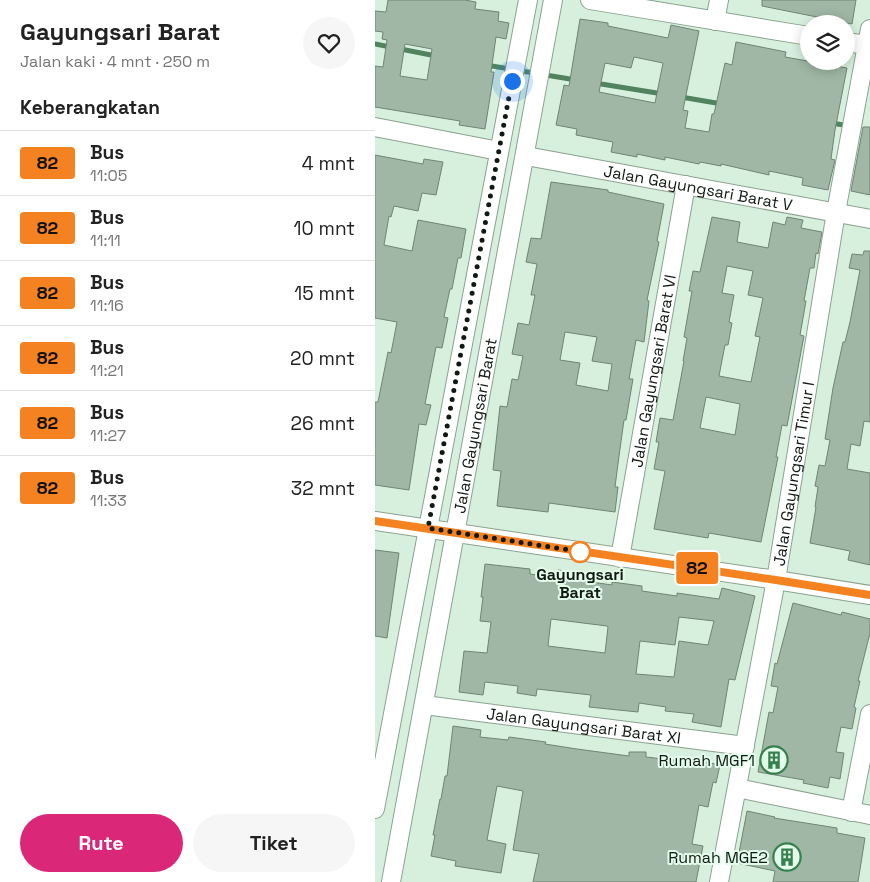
<!DOCTYPE html>
<html lang="id">
<head>
<meta charset="utf-8">
<style>
	body { margin:0; font-family:"Space Grotesk",sans-serif; background:#f6f6f6; color:#222; height:100vh; display:flex; flex-direction:column; font-size:19px; white-space:nowrap }
	* { box-sizing:border-box; margin:0 }
	p { font-size:16px; color:#767676 }
	.icon { flex:none; width:28px; height:28px; fill:none; stroke:currentColor; stroke-width:2; stroke-linecap:round; stroke-linejoin:round }
	.map { position:relative; flex:1; overflow:hidden }
	.side { display:flex; flex-direction:column; background:#fff; width:375px }
	.side>* { flex:none }
	.badge { padding:0 10px; border-radius:4px; font-size:18px; line-height:32px }
	.tools { position:absolute; left:425px; top:15px; display:grid; gap:10px }
	.tools a { display:grid; place-items:center; width:55px; height:55px; border-radius:50%; background:#fff; box-shadow:0 2px 12px #0003; font-size:25px }
	.you { position:absolute; width:25px; height:25px; margin:-12px; border:4px solid #fff; border-radius:50%; background:#1a73e8; box-shadow:0 0 0 8px #1a73e833 }
	.map>.badge { position:absolute; translate:-50% -50%; box-shadow:0 0 0 2px #fff }
	h2 { padding:0 20px; font-size:19px; line-height:45px }
	.round { display:grid; place-items:center; flex:none; width:52px; height:52px; border-radius:26px; background:#f6f6f6 }
	.summary { display:flex; align-items:center; justify-content:space-between; height:85px; padding:0 20px }
	h1 { font-size:24px; font-weight:600; line-height:38px }
	.cta { display:flex; gap:10px; margin-top:auto; padding:10px 20px }
	.cta a { flex:1; height:58px; border-radius:30px; background:#db2777; color:#fff; font-size:20px; font-weight:600; line-height:58px; text-align:center }
	.cta a+a { background:#f6f6f6; color:#222 }
	ul { padding:0; list-style:none }
	li { display:flex; align-items:center; gap:15px; height:65px; padding:0 20px; border-top:1px solid #e0e0e0 }
	li div { flex:1 }
	li b { display:block; font-size:19px }
	li em { font-style:normal }
	li .badge { min-width:55px; font-weight:700; text-align:center }
	main { display:flex; flex:1; min-height:0 }
	.map>svg:first-child { display:block }
	.lines { fill:none; stroke-linecap:round; stroke-linejoin:round }
	.stream { stroke:#50835e; stroke-width:5 }
	.building { fill:#9fb7a4; stroke:#6f8574; fill-rule:evenodd }
	.minor-casing { stroke:#8ba290; stroke-width:20 }
	.minor { stroke:#fff; stroke-width:18 }
	.line-casing { stroke:#fff; stroke-width:11 }
	.line { stroke:#f58220; stroke-width:8 }
	.walk { stroke:#101912; stroke-width:5; stroke-dasharray:0 9 }
	.stop-dot { fill:#fff; stroke:#f58220; stroke-width:2.5 }
	.labels { text-anchor:middle; stroke-width:4; stroke-linejoin:round; paint-order:stroke }
	.street-label { font-size:16px; fill:#101912; stroke:#e4fdea }
	.stop-label { font-size:16px; font-weight:bold; fill:#101912; stroke:#e4fdea }
	.poi-label { font-size:16px; fill:#101912; stroke:#e4fdea; text-anchor:end }
</style>
</head>
<body>
<main>
<section class="side">
<div class="summary"><div><h1>Gayungsari Barat</h1><p>Jalan kaki · 4 mnt · 250 m</p></div><a class="round"><svg class="icon" aria-label="heart" viewBox="0 0 24 24"><path d="M12 20l-8-8c-3-5 5-10 8-4 3-6 11-1 8 4z"/></svg></a></div>
<h2>Keberangkatan</h2>
<ul>
<li><span class="badge" style="background:#f58220;color:#111">82</span><div><b>Bus</b><p>11:05</p></div><em>4 mnt</em></li>
<li><span class="badge" style="background:#f58220;color:#111">82</span><div><b>Bus</b><p>11:11</p></div><em>10 mnt</em></li>
<li><span class="badge" style="background:#f58220;color:#111">82</span><div><b>Bus</b><p>11:16</p></div><em>15 mnt</em></li>
<li><span class="badge" style="background:#f58220;color:#111">82</span><div><b>Bus</b><p>11:21</p></div><em>20 mnt</em></li>
<li><span class="badge" style="background:#f58220;color:#111">82</span><div><b>Bus</b><p>11:27</p></div><em>26 mnt</em></li>
<li><span class="badge" style="background:#f58220;color:#111">82</span><div><b>Bus</b><p>11:33</p></div><em>32 mnt</em></li>
</ul>
<div class="cta"><a>Rute</a><a>Tiket</a></div>
</section>
<div class="map">
<svg width="495" height="882" viewBox="0 0 495 882">
	<rect width="100%" height="100%" fill="#d7f0dd"/>
	<g class="lines">
		<path class="stream" d="M 0,44 L 61,56
			M 111,65 L 201,80
			M 220,83 L 288,94
			M 306,97 L 347,104
			M 456,123 L 475,126"/>
	</g>
	<path class="building" d="M 13,0 L 90,0 L 101,2 L 100,9 L 124,12 L 123,21 L 134,23 L 131,39 L 121,37 L 116,72 L 119,72 L 110,129 L 84,125 L 85,121 L 0,107 L 0,66 L 8,67 L 12,40 L 7,39 L 8,32 L 0,31 L 0,11 L 11,12 ZM 30,44 L 57,49 L 52,80 L 25,76 Z
		M 387,0 L 481,0 L 477,24 L 387,6 Z
		M 205,19 L 233,23 L 233,26 L 293,38 L 296,25 L 324,31 L 308,110 L 313,111 L 310,128 L 334,132 L 337,114 L 339,114 L 350,63 L 357,65 L 361,42 L 411,52 L 410,57 L 472,68 L 460,130 L 456,159 L 460,160 L 453,190 L 427,185 L 428,178 L 394,171 L 394,175 L 346,164 L 346,166 L 325,162 L 324,164 L 290,157 L 290,160 L 262,154 L 262,157 L 236,152 L 238,142 L 201,135 L 202,129 L 181,125 L 189,85 L 194,86 ZM 259,57 L 288,63 L 280,103 L 224,92 L 230,63 L 256,68 Z
		M 488,127 L 495,127 L 495,195 L 476,191 Z
		M 0,155 L 48,164 L 49,159 L 68,162 L 61,195 L 47,193 L 43,211 L 19,206 L 16,217 L 14,216 L 9,245 L 37,251 L 43,220 L 91,229 L 86,258 L 83,258 L 77,289 L 75,289 L 69,317 L 73,318 L 67,348 L 61,347 L 50,404 L 56,405 L 51,425 L 44,424 L 34,490 L 0,485 L 0,402 L 3,402 L 13,352 L 16,353 L 22,322 L 0,318 Z
		M 176,182 L 233,190 L 233,192 L 289,204 L 282,241 L 284,242 L 272,300 L 274,301 L 269,342 L 261,340 L 254,379 L 258,379 L 251,420 L 249,420 L 244,456 L 240,487 L 243,487 L 240,512 L 174,503 L 173,512 L 122,506 L 126,471 L 118,470 L 125,406 L 132,407 L 137,379 L 143,380 L 148,356 L 137,354 L 143,323 L 154,325 L 160,295 L 156,295 L 162,264 L 151,262 L 156,238 L 166,239 ZM 190,332 L 222,337 L 217,361 L 237,364 L 233,391 L 201,385 L 205,363 L 185,360 Z
		M 337,217 L 365,222 L 362,242 L 393,248 L 398,222 L 410,225 L 412,217 L 428,220 L 426,228 L 447,232 L 443,254 L 441,253 L 439,268 L 435,268 L 429,301 L 431,301 L 425,335 L 429,336 L 412,426 L 407,425 L 401,457 L 403,457 L 386,542 L 334,533 L 333,538 L 279,529 L 290,471 L 279,469 L 284,442 L 281,442 L 285,418 L 298,420 L 309,361 L 308,361 L 312,338 L 309,337 L 317,291 L 314,291 L 318,271 L 325,272 ZM 352,266 L 378,271 L 373,295 L 388,298 L 380,336 L 385,337 L 376,382 L 344,376 L 350,345 L 353,345 L 357,323 L 354,322 L 359,295 L 347,293 ZM 331,397 L 365,404 L 360,435 L 325,428 Z
		M 489,251 L 495,251 L 495,422 L 489,421 L 485,446 L 476,444 L 472,469 L 495,473 L 495,565 L 473,560 L 475,551 L 435,543 L 441,507 L 440,507 L 443,487 L 440,486 L 444,465 L 450,466 L 455,440 L 450,439 L 458,388 L 468,342 L 470,342 L 475,322 L 485,270 L 474,268 L 477,254 L 488,255 Z
		M 0,550 L 24,553 L 12,638 L 0,636 Z
		M 110,564 L 155,569 L 155,574 L 182,578 L 183,570 L 197,572 L 196,579 L 237,585 L 237,582 L 267,586 L 267,591 L 302,596 L 302,593 L 344,599 L 347,588 L 380,596 L 360,680 L 354,679 L 346,727 L 317,722 L 319,714 L 290,711 L 291,707 L 264,703 L 263,712 L 214,707 L 216,695 L 162,689 L 161,696 L 142,693 L 143,686 L 110,682 L 108,695 L 84,692 L 89,651 L 112,653 L 116,622 L 105,621 L 108,597 L 106,597 ZM 304,617 L 339,621 L 333,645 L 304,641 L 299,677 L 261,674 L 265,641 L 300,645 ZM 176,619 L 232,626 L 233,627 L 230,653 L 173,646 Z
		M 418,603 L 466,615 L 467,612 L 495,619 L 495,633 L 483,681 L 485,681 L 479,707 L 481,708 L 477,729 L 466,727 L 461,752 L 469,753 L 465,779 L 455,777 L 453,788 L 428,783 L 429,780 L 383,772 L 394,712 L 398,713 L 403,687 L 396,686 L 400,663 L 402,664 Z
		M 78,726 L 106,730 L 105,737 L 133,740 L 134,737 L 171,742 L 170,744 L 202,749 L 254,756 L 254,752 L 271,752 L 271,757 L 316,762 L 317,759 L 345,765 L 341,783 L 338,782 L 333,807 L 324,805 L 317,844 L 328,846 L 321,882 L 158,882 L 164,854 L 138,850 L 148,791 L 122,786 L 112,840 L 131,844 L 126,873 L 80,866 L 81,861 L 56,856 L 60,835 L 58,835 L 65,799 L 66,799 L 70,776 L 72,776 Z
		M 372,811 L 400,817 L 399,818 L 462,828 L 462,833 L 490,838 L 483,882 L 398,882 L 400,871 L 362,863 Z"/>
	<g class="lines">
		<g class="minor-casing">
			<g id="minor">
				<path d="M 215,0 L 434,36"/>
				<path d="M 340,21 L 344,0"/>
				<path d="M 471,42 L 492,45"/>
				<path d="M 0,127 L 124,151"/>
				<path id="s1" d="M 151,156 L 495,219"/>
				<path d="M 0,521 L 401,580 L 495,595"/>
				<path id="s2" d="M 245,558 L 311,185"/>
				<path id="s3" d="M 49,705 L 370,746"/>
				<path d="M 362,788 L 495,815"/>
				<path d="M 0,809 L 153,0"/>
				<path d="M 476,812 L 495,714"/>
				<path id="s4" d="M 16,882 L 178,0"/>
				<path id="s5" d="M 344,882 L 401,580 L 461,212 L 495,29"/>
			</g>
		</g>
		<use href="#minor" class="minor"/>
	</g>
	<g class="lines">
		<g class="line-casing">
			<path id="line" d="M 0,521 L 401,580 L 495,595"/>
		</g>
		<use href="#line" class="line"/>
		<path class="walk" d="M 137,81 L 53,528 L 208,552 L 205,552"/>
	</g>
	<defs>
		<g id="building-ring" transform="scale(1.4375)"><circle r="9.5" fill="#e4fdea" stroke="#35804e" stroke-width="1.5"/><path d="M-4-6H4V6H1V3H-1V6H-4ZM-2.5-4.3h1.7v1.8h-1.7ZM.8-4.3h1.7v1.8H.8ZM-2.5-1h1.7V.8h-1.7ZM.8-1h1.7V.8H.8Z" fill="#35804e"/></g>
	</defs>
	<g fill-rule="evenodd">
		<use href="#building-ring" x="399" y="760"/>
		<use href="#building-ring" x="412" y="857"/>
	</g>
	<circle class="stop-dot" cx="205" cy="552" r="10"/>
	<g class="labels">
		<g class="street-label">
			<text dy="6" stroke="none"><textPath href="#s1" startOffset="175">Jalan Gayungsari Barat V</textPath></text>
			<text dy="6" stroke="none"><textPath href="#s2" startOffset="190">Jalan Gayungsari Barat VI</textPath></text>
			<text dy="6" stroke="none"><textPath href="#s4" startOffset="464">Jalan Gayungsari Barat</textPath></text>
			<text dy="6" stroke="none"><textPath href="#s5" startOffset="415">Jalan Gayungsari Timur I</textPath></text>
			<text dy="6" stroke="none"><textPath href="#s3" startOffset="161">Jalan Gayungsari Barat XI</textPath></text>
		</g>
		<g class="stop-label">
			<text x="205" y="580">Gayungsari<tspan x="205" dy="18">Barat</tspan></text>
		</g>
		<g class="poi-label">
			<text x="380" y="766">Rumah MGF1</text>
			<text x="393" y="863">Rumah MGE2</text>
		</g>
	</g>
</svg>
<div class="tools">
<a><svg class="icon" aria-label="layers" viewBox="0 0 24 24"><path d="M12 4l9 5-9 5-9-5zM3 14l9 5 9-5"/></svg></a>
</div>
<div class="you" style="left:137px;top:81px"></div>
<b class="badge" style="left:322px;top:568px;background:#f58220;color:#111">82</b>
</div>
</main>
</body>
</html>
